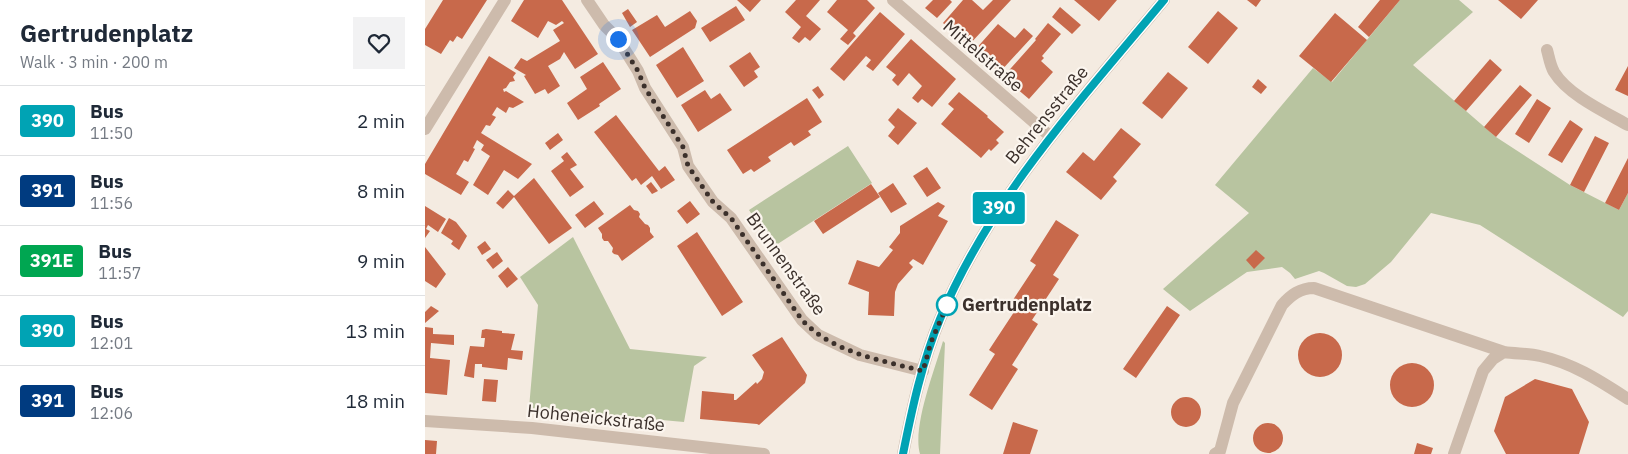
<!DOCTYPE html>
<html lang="en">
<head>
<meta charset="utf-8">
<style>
	body { margin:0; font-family:"IBM Plex Sans",sans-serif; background:#f2f2f3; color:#1f2937; height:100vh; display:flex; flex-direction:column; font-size:19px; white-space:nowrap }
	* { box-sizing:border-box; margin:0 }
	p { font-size:16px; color:#747a83 }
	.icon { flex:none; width:28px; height:28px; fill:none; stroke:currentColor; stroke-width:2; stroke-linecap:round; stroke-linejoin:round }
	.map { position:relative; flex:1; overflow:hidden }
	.panel { display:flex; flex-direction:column; background:#fff; width:425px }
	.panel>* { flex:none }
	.badge { padding:0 10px; border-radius:4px; font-size:18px; line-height:32px }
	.you { position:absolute; width:25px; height:25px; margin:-12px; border:4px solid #fff; border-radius:50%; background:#1a73e8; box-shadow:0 0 0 8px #1a73e833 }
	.map>.badge { position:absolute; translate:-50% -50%; box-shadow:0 0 0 2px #fff }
	.round { display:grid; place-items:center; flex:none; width:52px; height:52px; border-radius:0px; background:#f2f2f3 }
	.overview { display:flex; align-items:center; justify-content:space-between; height:85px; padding:0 20px }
	h1 { font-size:24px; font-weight:800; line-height:38px }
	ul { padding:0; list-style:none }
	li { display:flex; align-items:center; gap:15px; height:70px; padding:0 20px; border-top:1px solid #e0e1e3 }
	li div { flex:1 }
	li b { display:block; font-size:19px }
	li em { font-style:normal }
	li .badge { min-width:55px; font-weight:700; text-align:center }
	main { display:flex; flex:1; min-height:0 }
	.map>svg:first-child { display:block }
	.green { fill:#b8c4a0 }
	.building { fill:#c8694b }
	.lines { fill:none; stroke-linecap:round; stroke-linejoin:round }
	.minor { stroke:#cdbbac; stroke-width:12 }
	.line-casing { stroke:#fff; stroke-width:11 }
	.line { stroke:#00a3b4; stroke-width:8 }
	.walk { stroke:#3b302b; stroke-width:5; stroke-dasharray:0 9 }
	.stop-dot { fill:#fff; stroke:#00a3b4; stroke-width:2.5 }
	.labels { text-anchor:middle; stroke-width:4.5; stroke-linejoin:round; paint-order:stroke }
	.street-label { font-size:18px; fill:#3b302b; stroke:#fbf5ee }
	.stop-label { font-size:18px; font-weight:bold; fill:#3b302b; stroke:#fbf5ee; text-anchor:start }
</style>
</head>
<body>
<main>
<section class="panel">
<div class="overview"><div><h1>Gertrudenplatz</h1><p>Walk · 3 min · 200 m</p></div><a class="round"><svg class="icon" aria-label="heart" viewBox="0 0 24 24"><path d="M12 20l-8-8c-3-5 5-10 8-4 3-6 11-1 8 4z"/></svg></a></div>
<ul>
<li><span class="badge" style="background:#00a3b4;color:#fff">390</span><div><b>Bus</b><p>11:50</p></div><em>2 min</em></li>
<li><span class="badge" style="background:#003b80;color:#fff">391</span><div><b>Bus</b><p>11:56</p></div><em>8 min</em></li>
<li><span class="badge" style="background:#00a651;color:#fff">391E</span><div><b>Bus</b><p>11:57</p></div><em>9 min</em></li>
<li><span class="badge" style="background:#00a3b4;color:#fff">390</span><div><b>Bus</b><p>12:01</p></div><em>13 min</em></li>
<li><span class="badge" style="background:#003b80;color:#fff">391</span><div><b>Bus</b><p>12:06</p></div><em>18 min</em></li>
</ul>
</section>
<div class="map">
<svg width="1203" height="454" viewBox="0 0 1203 454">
	<rect width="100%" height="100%" fill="#f4ebe1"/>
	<path class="green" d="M 975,0 L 1034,0 L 1048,12 L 988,65 L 1071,137 L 1145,185 L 1194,210 L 1203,193 L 1203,311 L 1198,317 L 1055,225 L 1006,213 L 966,262 L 940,284 L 931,287 L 922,286 L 899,273 L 894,271 L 870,279 L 865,273 L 857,267 L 822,272 L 765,311 L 738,289 L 824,213 L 790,185 L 888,68 L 907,82 Z
		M 423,146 L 447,183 L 348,247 L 324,210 Z
		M 148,237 L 205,349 L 282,357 L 269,366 L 259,422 L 104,408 L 113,305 L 95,277 Z
		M 518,341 L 520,343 L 515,454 L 495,454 C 487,427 510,369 518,341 Z"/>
	<path class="building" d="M 18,0 L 62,0 L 37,39 L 32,36 L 28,42 L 25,40 L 16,54 L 0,45 L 0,29 Z
		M 99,0 L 137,0 L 173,54 L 150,69 L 139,52 L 135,59 L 123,66 L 135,86 L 123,94 L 120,89 L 110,94 L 99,76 L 101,75 L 89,68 L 96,58 L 102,61 L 135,41 L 128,30 L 139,23 L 137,21 L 131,25 L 123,21 L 113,38 L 86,21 Z
		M 312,0 L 336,0 L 325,12 Z
		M 371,0 L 395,0 L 381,16 L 396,29 L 385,41 L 380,37 L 374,43 L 367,38 L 376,27 L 360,12 Z
		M 412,0 L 442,0 L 450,8 L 428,33 L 431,36 L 423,45 L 415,39 L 423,30 L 402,12 Z
		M 508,0 L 525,0 L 527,2 L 512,18 L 500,8 Z
		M 538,0 L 547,0 L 558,10 L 568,0 L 586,0 L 543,46 L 518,23 Z
		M 649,0 L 692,0 L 674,21 Z
		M 822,0 L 836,0 L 831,7 Z
		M 955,0 L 975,0 L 944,37 L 933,27 Z
		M 1073,0 L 1113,0 L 1096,19 Z
		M 311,6 L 320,20 L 285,42 L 276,28 Z
		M 635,7 L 656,25 L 647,34 L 627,17 Z
		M 203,9 L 212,22 L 205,27 L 197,13 Z
		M 265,11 L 272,21 L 270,28 L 225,57 L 207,30 L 232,15 L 240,27 Z
		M 793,11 L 813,28 L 783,64 L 763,47 Z
		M 455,12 L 480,34 L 448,71 L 441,66 L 446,60 L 441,56 L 419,81 L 405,69 Z
		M 910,13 L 942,40 L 906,82 L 874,56 Z
		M 623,23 L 636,34 L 617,56 L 619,58 L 616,61 L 628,72 L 604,99 L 578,77 L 611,40 L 610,39 Z
		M 573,24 L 590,38 L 599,28 L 608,36 L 574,73 L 549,51 Z
		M 486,39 L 531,79 L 507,107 L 497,99 L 493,103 L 487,98 L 497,86 L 484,73 L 473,86 L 467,80 L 471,75 L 461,67 Z
		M 258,47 L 279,81 L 252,98 L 231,65 Z
		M 325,52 L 335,67 L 329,71 L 333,77 L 319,87 L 304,66 Z
		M 64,56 L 91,73 L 88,77 L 90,81 L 85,82 L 81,88 L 78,89 L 79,92 L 81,91 L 99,102 L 88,108 L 84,107 L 81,113 L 72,107 L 67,115 L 71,117 L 65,126 L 61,125 L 56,133 L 107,164 L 93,179 L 79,170 L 63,195 L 48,185 L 65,156 L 56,150 L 59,145 L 52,140 L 48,148 L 50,149 L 43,162 L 39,160 L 31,174 L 44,182 L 36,195 L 0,174 L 0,164 Z
		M 1065,59 L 1077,70 L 1041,111 L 1029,101 Z
		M 178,62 L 196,89 L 174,104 L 175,106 L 153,120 L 142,103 L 162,89 L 155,77 Z
		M 1203,66 L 1203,96 L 1190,90 Z
		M 743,72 L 763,88 L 737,119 L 717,103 Z
		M 833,79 L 842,87 L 836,94 L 827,87 Z
		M 1095,85 L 1107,95 L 1071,137 L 1059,127 Z
		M 393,86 L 399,95 L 394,99 L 387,90 Z
		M 280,90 L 286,99 L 295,93 L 307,110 L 273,132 L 256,105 Z
		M 534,92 L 563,116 L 562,117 L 579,132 L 571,140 L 574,143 L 566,151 L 564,149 L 556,158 L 516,124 L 529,109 L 523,104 Z
		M 382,98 L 397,122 L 383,131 L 386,135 L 369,146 L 366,142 L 343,157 L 346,161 L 329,172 L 326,169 L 318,174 L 302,150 Z
		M 1112,99 L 1126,108 L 1104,143 L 1090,134 Z
		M 473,108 L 492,123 L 473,145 L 463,136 L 470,127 L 463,120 Z
		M 191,115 L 234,171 L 240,166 L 250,180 L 236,189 L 227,176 L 216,185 L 211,178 L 207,181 L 169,132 Z
		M 1145,120 L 1158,129 L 1137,163 L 1123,155 Z
		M 696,128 L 716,144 L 688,177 L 692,181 L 676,200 L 641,172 L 658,152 L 669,161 Z
		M 133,133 L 138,140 L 125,150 L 120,143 Z
		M 1170,136 L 1184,143 L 1159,192 L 1145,185 Z
		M 142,152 L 152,165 L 145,169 L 159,187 L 145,197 L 126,171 L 139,161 L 136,157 Z
		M 1203,158 L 1203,193 L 1194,210 L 1180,203 Z
		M 502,167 L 516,188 L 502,197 L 488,176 Z
		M 109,178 L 147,228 L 124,244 L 89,197 L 78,209 L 71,203 L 83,190 L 89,196 Z
		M 226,182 L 233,191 L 227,194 L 221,186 Z
		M 468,183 L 482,204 L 466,213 L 453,193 Z
		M 446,184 L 455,197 L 398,234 L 389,221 Z
		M 169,201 L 179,214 L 160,228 L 150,215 Z
		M 265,201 L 275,214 L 262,224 L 252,211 Z
		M 513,202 L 520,206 L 513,216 L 523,221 L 498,265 L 488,259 L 484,263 L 488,267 L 473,284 L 470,292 L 469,316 L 443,315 L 444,292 L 423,284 L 432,260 L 454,267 L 468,250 L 464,247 L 475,233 L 475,226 Z
		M 205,205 L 209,210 L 213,211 L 215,214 L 214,217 L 220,224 L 223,225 L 225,228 L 225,232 L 229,237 L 197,261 L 193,255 L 189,254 L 187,252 L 188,248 L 183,241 L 179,241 L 177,238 L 177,234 L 173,228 Z
		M 0,206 L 21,219 L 13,232 L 3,225 L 1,229 L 5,231 L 0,238 Z
		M 24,218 L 31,222 L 42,236 L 34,250 L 26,244 L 28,241 L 16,233 Z
		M 631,220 L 654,235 L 628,275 L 634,279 L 607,320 L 613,324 L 587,365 L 593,369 L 567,410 L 544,395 L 570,354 L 564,350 L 591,309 L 584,306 L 611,265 L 605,261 Z
		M 272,232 L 318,302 L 297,316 L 252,246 Z
		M 60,241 L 66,249 L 57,255 L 52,247 Z
		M 0,247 L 21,274 L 11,288 L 0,281 Z
		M 831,250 L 840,258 L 829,269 L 821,260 Z
		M 72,252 L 78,261 L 68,269 L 61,260 Z
		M 83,267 L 93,279 L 82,288 L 73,276 Z
		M 6,306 L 14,311 L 0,323 L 0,312 Z
		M 742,306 L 755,315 L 711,378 L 698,369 Z
		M 0,327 L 8,328 L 8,334 L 29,335 L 29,345 L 6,343 L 5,358 L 25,360 L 22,395 L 0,393 Z
		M 61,329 L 77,331 L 77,333 L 90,334 L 86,350 L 98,351 L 97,360 L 83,358 L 82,370 L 57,367 L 57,364 L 50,364 L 49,378 L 39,376 L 45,346 L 59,347 L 60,338 L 56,338 L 57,330 Z
		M873 355a22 22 0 1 1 44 0a22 22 0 1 1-44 0Z
		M 357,337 L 382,375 L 380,383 L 334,425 L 332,424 L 275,419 L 277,391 L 309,394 L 309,400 L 311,400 L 331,382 L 332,384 L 337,379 L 339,372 L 327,355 Z
		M965 385a22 22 0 1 1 44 0a22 22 0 1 1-44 0Z
		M 59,379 L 73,380 L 71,402 L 57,401 Z
		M 1110,379 L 1147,389 L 1164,422 L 1154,454 L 1081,454 L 1069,431 L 1080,397 Z
		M746 412a15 15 0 1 1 30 0a15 15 0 1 1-30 0Z
		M 588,422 L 613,430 L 605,454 L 578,454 Z
		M828 438a15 15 0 1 1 30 0a15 15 0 1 1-30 0Z
		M 0,440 L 12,441 L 11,454 L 0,454 Z
		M 992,443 L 1008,448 L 1006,454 L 989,454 Z"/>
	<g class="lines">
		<path class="minor" d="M 162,0 L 179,25 L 193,39 L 213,71 L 220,88 L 258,147 L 263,166 L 288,202 L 306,218 L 377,320 L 393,335 L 435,355 L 498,371
			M 468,0 L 626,137
			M 1122,50 C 1124,57 1125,65 1129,72 C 1143,95 1180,112 1203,125
			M 0,129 L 80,0
			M 0,421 L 107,428 L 339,454
			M 478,454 C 487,409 497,362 515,319 C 566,197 656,100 739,0
			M 790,454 L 795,451 L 808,403 L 857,305 C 866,295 875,288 889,288 L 1079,352 C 1091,354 1103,353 1115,356 C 1148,363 1175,381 1203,399
			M 1029,454 L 1058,371 L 1068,359 L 1079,352"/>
	</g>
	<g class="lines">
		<g class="line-casing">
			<path id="line" d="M 478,454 C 487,409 497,362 515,319 C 566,197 656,100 739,0"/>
		</g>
		<use href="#line" class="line"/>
		<path class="walk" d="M 193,39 L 213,71 L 220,88 L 258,147 L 263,166 L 288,202 L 306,218 L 377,320 C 408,353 456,360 498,371 L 506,342 L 522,305"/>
	</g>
	<circle class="stop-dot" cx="522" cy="305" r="10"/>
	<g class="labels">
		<g class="street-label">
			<text transform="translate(558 56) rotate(41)" y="6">Mittelstraße</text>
			<text transform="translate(622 115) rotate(-51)" y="6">Behrensstraße</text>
			<text transform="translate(361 264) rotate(54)" y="6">Brunnenstraße</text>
			<text transform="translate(171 418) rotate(6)" y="6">Hoheneickstraße</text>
		</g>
		<g class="stop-label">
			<text x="537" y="311">Gertrudenplatz</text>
		</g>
	</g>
</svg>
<div class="you" style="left:193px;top:39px"></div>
<b class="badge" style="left:574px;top:208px;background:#00a3b4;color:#fff">390</b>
</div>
</main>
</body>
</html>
